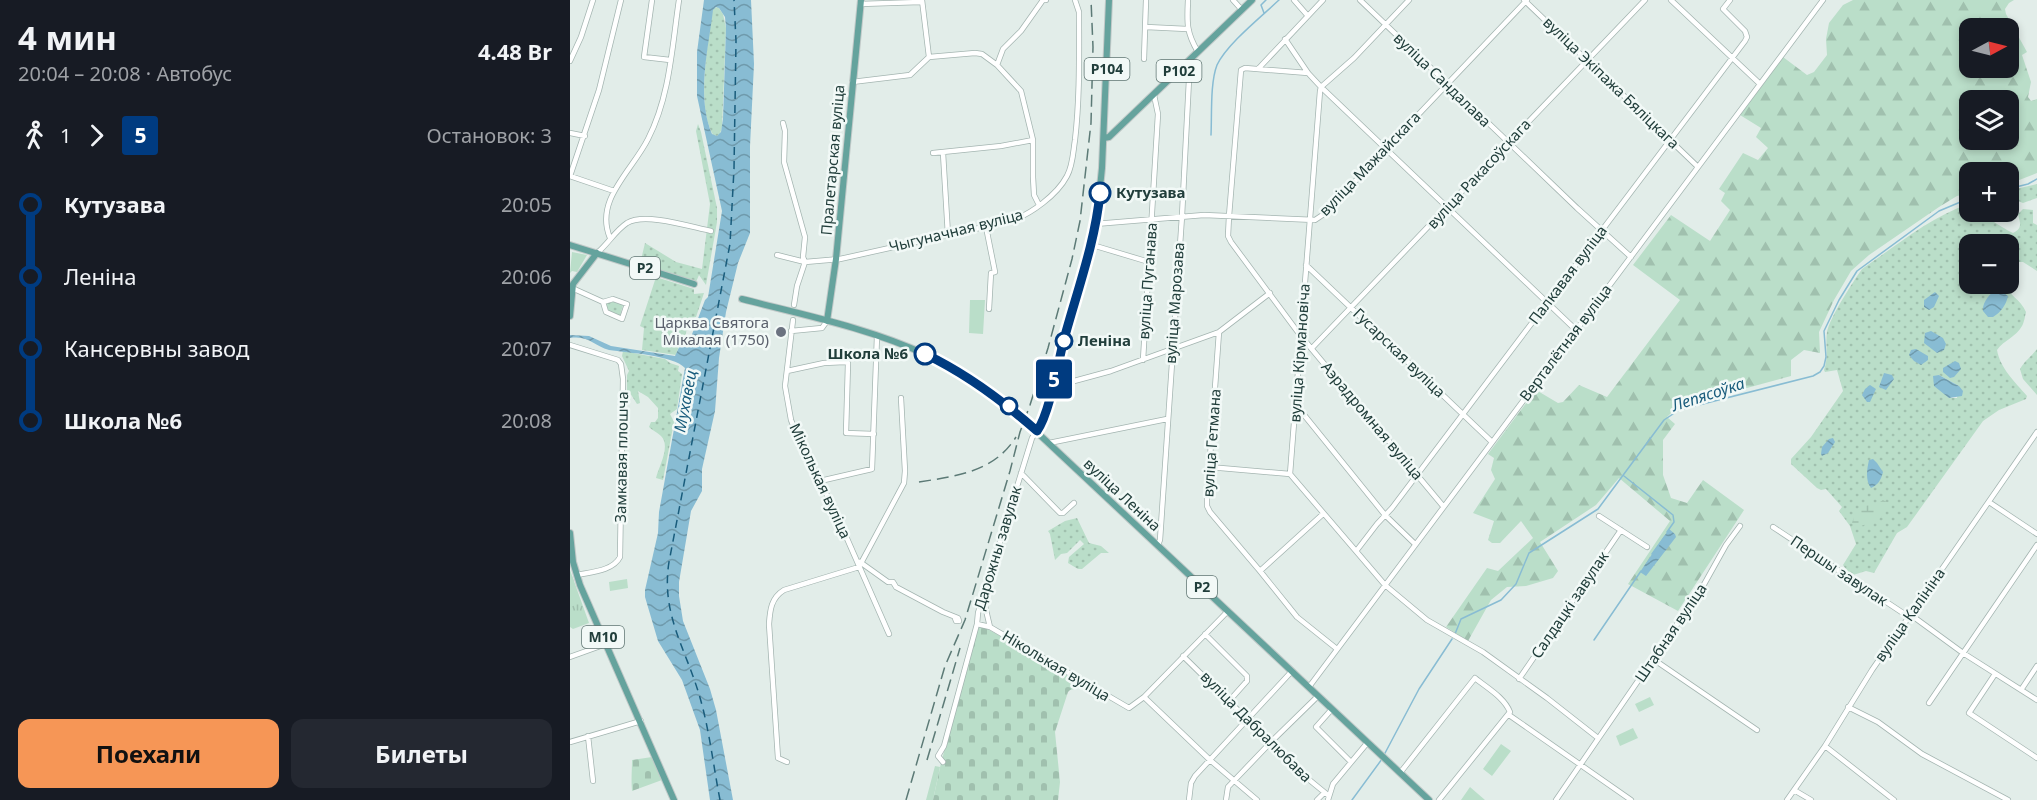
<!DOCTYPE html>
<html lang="ru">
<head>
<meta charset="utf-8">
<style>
	body { margin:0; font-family:"Noto Sans",sans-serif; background:#242831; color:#f1f3f6; height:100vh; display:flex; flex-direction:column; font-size:22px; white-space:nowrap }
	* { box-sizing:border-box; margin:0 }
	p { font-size:20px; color:#9ea1a6 }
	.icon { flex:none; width:33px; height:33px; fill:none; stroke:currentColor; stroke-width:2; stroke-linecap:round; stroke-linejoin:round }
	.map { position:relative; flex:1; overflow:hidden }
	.panel { display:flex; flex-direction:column; background:#171b24; width:570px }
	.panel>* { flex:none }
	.badge { padding:0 12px; border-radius:4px; font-size:21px; line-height:39px }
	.needle { width:39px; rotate:83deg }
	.controls { position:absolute; left:1389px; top:18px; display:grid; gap:12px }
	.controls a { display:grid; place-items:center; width:60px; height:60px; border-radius:12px; background:#171b24; box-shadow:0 3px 9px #0003; font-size:30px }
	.map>.badge { position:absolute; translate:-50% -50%; box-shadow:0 0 0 3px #fff }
	.legs { display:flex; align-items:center; gap:9px; height:66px; padding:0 18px; font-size:20px }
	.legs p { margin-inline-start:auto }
	.headline { display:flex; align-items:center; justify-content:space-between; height:102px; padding:0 18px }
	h1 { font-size:33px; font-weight:700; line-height:45px }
	.cta { display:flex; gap:12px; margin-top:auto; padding:12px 18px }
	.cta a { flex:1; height:69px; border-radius:12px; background:#f69656; color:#111; font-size:24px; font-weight:700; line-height:69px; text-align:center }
	.cta a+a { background:#242831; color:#f1f3f6 }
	ul { padding:0 18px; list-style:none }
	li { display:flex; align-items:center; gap:21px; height:72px; font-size:22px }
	li i { display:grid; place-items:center; width:9px; height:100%; margin:0 8px; background:currentColor }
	li i::after { content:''; width:15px; height:15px; margin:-8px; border:4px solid; border-radius:50%; background:#171b24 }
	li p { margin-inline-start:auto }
	li:first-child i { background:linear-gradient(#0000 50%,currentColor 0) }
	li:last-child i { background:linear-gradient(currentColor 50%,#0000 0) }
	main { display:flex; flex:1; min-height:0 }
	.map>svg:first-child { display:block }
	.grass { fill:url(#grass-dots); fill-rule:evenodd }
	.forest { fill:url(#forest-firs); fill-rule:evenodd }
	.wetland { fill:url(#wetland-marsh) }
	.cemetery { fill:url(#cemetery-stones) }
	.park { fill:url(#park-tufts) }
	.pitch { fill:#badec9 }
	.water { fill:url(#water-waves); fill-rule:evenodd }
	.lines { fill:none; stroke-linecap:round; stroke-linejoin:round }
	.stream { stroke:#88bcd3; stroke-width:1.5 }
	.ferry { stroke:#195c7c; stroke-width:1.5; stroke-dasharray:8 6; stroke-linecap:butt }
	.minor-casing { stroke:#a4b5b1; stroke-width:6 }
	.major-casing { stroke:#c1c9c8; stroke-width:8 }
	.minor { stroke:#fff; stroke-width:4.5 }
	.major { stroke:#65a39d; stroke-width:6 }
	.rail { stroke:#5c7a76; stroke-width:1.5; stroke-dasharray:12 6; stroke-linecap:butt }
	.line-1-casing { stroke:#fff; stroke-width:14 }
	.line-1 { stroke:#003b80; stroke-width:9 }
	.stop-1-dot { fill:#fff; stroke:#003b80; stroke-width:3 }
	.worship-dot { fill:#6b7280; stroke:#f2f9f7; stroke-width:2 }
	.labels { text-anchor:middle; stroke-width:5; stroke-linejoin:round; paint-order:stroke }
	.shield { fill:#f2f9f7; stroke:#607673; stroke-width:1.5 }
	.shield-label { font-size:14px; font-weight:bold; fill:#213e3b }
	.street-label { font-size:15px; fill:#213e3b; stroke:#f2f9f7 }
	.stop-label { font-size:15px; font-weight:bold; fill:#213e3b; stroke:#f2f9f7; text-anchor:start }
	.worship-label { font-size:15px; fill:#5b616d; stroke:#f2f9f7; text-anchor:end }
	.water-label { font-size:16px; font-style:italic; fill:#195c7c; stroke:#f2f9f7 }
</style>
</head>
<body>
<main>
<section class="panel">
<div class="headline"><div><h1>4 мин</h1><p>20:04 – 20:08 · Автобус</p></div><b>4.48 Br</b></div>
<div class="legs"><svg class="icon" aria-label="walk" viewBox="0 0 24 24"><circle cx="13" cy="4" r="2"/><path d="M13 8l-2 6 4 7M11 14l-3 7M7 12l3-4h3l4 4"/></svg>1<svg class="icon" aria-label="forward" viewBox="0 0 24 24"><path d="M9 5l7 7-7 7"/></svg><b class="badge" style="background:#003b80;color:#fff">5</b><p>Остановок: 3</p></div>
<ul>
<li><i style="color:#003b80"></i><b>Кутузава</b><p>20:05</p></li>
<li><i style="color:#003b80"></i><span>Леніна</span><p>20:06</p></li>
<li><i style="color:#003b80"></i><span>Кансервны завод</span><p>20:07</p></li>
<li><i style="color:#003b80"></i><b>Школа №6</b><p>20:08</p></li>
</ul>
<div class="cta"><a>Поехали</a><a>Билеты</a></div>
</section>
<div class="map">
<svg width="1467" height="800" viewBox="0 0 1467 800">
	<defs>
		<pattern id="grass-dots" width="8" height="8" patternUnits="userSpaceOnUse" patternTransform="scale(1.5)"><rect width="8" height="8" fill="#badec9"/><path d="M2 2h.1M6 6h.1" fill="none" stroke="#a0c0ae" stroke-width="1.8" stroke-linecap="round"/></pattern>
		<pattern id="forest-firs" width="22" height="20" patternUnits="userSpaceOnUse" patternTransform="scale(1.5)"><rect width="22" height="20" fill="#badec9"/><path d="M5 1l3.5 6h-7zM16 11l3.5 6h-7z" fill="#a0c0ae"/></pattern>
		<pattern id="wetland-marsh" width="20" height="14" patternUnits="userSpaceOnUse" patternTransform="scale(1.5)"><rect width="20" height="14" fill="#badec9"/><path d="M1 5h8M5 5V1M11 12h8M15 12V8" fill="none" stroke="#a0c0ae"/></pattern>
		<pattern id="cemetery-stones" width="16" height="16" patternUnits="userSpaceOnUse" patternTransform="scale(1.5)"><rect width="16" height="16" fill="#badec9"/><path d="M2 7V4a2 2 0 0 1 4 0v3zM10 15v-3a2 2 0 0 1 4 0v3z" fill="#a0c0ae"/></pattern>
		<pattern id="park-tufts" width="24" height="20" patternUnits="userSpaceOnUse" patternTransform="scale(1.5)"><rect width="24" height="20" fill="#badec9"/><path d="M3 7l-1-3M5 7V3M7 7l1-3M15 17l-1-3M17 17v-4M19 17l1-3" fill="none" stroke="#a0c0ae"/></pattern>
		<pattern id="water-waves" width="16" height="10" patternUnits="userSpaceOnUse" patternTransform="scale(1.5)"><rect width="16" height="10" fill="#88bcd3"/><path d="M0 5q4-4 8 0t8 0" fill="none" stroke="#6f9aac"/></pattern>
	</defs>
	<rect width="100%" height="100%" fill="#e2ede9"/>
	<path class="grass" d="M 148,7 L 153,14 L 156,28 L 152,127 L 150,134 L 147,136 L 143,135 C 126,105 138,46 142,12 L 144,8 Z
		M 128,124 L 131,132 L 147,208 L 147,222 L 136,285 L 129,275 L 126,282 L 70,264 L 75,243 L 106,262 L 132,269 L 140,204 L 126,131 Z
		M 1467,184 L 1467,198 L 1453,203 L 1443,199 L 1441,194 L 1446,189 Z
		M 1398,204 L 1400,212 C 1412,212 1430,227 1443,233 C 1453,228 1450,223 1448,214 L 1453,209 L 1463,210 L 1463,223 L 1467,225 L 1467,271 L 1453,262 L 1449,262 L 1439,277 L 1438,244 L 1400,244 L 1400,284 L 1434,284 C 1440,296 1450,299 1456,312 C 1455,316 1454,323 1452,326 C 1446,337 1434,340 1427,350 C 1430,368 1445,382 1457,396 L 1456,399 L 1429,410 L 1413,421 L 1337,527 L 1327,533 L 1304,573 L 1296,571 L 1283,575 L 1278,572 L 1273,565 L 1286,544 L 1280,526 L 1269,511 L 1272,507 L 1256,489 L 1251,490 L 1247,488 L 1221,464 L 1221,459 L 1241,437 L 1273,391 L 1267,370 L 1255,372 L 1254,370 C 1259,356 1255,345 1257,332 C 1260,317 1283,282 1292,269 C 1326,246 1359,218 1398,204 ZM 1369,375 L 1389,386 L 1387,398 L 1379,398 Z
		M 86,277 L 124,289 L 124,294 L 134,293 L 126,317 L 118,321 L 115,339 L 110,343 L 106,355 L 72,350 L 74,328 L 70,326 Z
		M 43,301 L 53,305 L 50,316 L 39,311 L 34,305 L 35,303 Z
		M 1467,349 L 1467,395 L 1453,379 L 1450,369 C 1455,360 1461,357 1467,349 Z
		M 53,351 L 95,359 L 100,363 L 109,366 L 108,371 L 112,374 L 107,409 L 100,414 L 104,422 L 93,480 L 86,478 C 89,466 101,446 91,436 C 87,432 83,431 79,427 L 81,422 L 85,422 L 88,418 L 88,408 L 78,397 L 68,391 L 70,403 L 67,404 L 60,393 L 57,395 L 57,375 L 59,371 L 52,356 Z
		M 507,518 L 519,543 L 531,546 L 539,553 L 531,553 L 512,569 L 508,569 L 498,563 L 499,557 L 514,544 L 510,540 L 497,553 L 491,554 L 485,560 L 480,534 L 478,531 L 495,521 Z"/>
	<path class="forest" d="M 1283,0 L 1444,0 L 1439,3 L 1435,9 L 1436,14 L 1457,52 L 1452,55 L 1461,82 L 1458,97 L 1461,101 L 1467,99 L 1467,173 L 1439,184 L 1438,172 L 1400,172 L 1399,193 L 1387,196 L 1369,207 L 1299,255 L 1281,271 L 1264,300 L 1249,332 L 1250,353 L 1234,350 L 1221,360 L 1221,376 L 1107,407 L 1097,417 L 1105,424 L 1093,440 L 1093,475 L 1101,498 L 1117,503 L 1133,480 L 1174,510 L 1108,611 L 1058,584 L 1100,521 L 1049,478 L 1026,505 L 970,542 L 988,571 L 983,578 L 956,586 L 937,587 L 921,600 L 898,641 L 876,627 L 917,568 L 928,571 L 963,538 L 951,521 L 930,543 L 922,543 L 918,540 L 924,521 L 903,513 L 925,479 L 921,470 L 924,458 L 918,454 L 966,390 L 988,403 L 993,402 L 1009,385 L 1037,397 L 1110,300 L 1063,265 L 1101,215 L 1140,241 L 1160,210 L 1151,201 L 1155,193 L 1149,189 L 1173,153 L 1188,160 L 1198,148 L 1186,137 L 1191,128 L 1170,115 L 1213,57 L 1237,75 L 1244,72 L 1257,55 L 1256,39 L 1259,23 L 1273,5 ZM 1400,28 L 1438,28 L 1438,68 L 1400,68 ZM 1400,100 L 1438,100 L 1438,140 L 1400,140 Z
		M 365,766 L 370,767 L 363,800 L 356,800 Z"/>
	<path class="wetland" d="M 1313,500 L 1319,503 L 1320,507 L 1308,520 L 1288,527 L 1282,523 L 1285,514 L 1292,506 L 1307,504 Z"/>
	<path class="cemetery" d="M 408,626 L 414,627 L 513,682 L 512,687 L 500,690 L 498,692 L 485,732 L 490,782 L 488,800 L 363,800 L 371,763 Z
		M 82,757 L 92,780 L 62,791 C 61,779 62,771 62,760 Z"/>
	<path class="park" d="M 2,252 L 17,255 L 7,272 L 2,271 L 0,273 Z
		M 0,570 L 19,623 L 3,629 L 0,627 Z"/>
	<path class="pitch" d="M 400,300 L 415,300 L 413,334 L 399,333 Z
		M 57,579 L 58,588 L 40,591 L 39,582 Z
		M 1080,697 L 1084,705 L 1069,712 L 1065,704 Z
		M 1063,728 L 1068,738 L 1050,746 L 1046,736 Z
		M 931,744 L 941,751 L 922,776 L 913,769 Z
		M 900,787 L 915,800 L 891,800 Z"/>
	<path class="water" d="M 134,0 L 181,0 L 184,64 L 180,146 L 180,233 L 168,263 L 156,312 L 149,358 L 145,411 L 132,469 L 132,491 L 121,511 L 109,582 L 109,596 L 113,621 L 140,689 L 146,710 L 163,800 L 140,800 L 130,730 L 112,680 L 88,641 L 75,597 L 75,590 L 88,533 L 89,512 L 115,368 C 103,355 58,353 39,350 C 24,346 19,335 0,338 L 0,335 L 19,336 L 41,346 L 105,356 L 112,341 L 121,337 L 135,300 L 138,297 L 152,211 L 127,96 L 127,52 ZM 146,7 L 149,8 L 155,17 L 156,28 L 153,119 L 151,132 L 147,136 L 142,134 C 127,99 137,54 142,18 L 143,10 Z
		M 1428,289 L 1438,296 C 1436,305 1431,312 1423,317 L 1418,317 L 1413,311 C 1412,303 1420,292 1428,289 Z
		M 1365,292 L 1369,296 L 1364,307 L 1359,310 L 1354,307 L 1354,300 Z
		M 1361,331 L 1373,338 L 1376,344 L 1374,350 L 1367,353 L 1354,343 L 1355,333 Z
		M 1346,349 L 1358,356 L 1358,360 L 1351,365 L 1344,361 L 1339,355 L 1341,350 Z
		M 1385,361 L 1389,363 L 1391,369 L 1384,377 L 1380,378 L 1373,372 L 1373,368 Z
		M 1314,373 L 1322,375 L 1324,379 L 1316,390 L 1309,387 Z
		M 1369,375 L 1389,386 L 1393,391 L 1392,396 L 1379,398 L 1364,386 L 1363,376 Z
		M 1300,385 L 1306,389 L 1300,402 L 1297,402 L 1292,395 L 1295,389 Z
		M 1263,438 L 1265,442 L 1258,453 L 1252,456 L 1251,454 L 1252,447 L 1259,439 Z
		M 1303,459 L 1307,463 L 1313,472 C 1311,480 1308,485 1301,488 C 1295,480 1297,469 1299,460 Z
		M 1099,529 L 1105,534 L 1106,537 L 1076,576 L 1070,572 Z"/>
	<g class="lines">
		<path class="stream" d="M 694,13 L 691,5 L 696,0
			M 641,135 C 642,115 640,83 647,65 C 657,44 691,17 709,0
			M 1438,189 L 1458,184 L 1467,179
			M 1054,476 L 1103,515 L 1104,522 L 1097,532
			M 1082,554 L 1095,536
			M 885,634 L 891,619 L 931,600 L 946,584 L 959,553 L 1028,509 L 1094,420 L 1109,410 L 1243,376 L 1250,372 L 1254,366 L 1256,357 L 1254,331 L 1269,300 L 1287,271 L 1369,211 L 1400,198
			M 1024,640 L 1071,571
			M 814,755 L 849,689 L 882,639
			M 782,800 L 812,759"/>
		<path class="ferry" d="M 150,800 C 143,764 139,726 128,691 C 114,646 91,612 99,562 L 160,244 L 164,169 L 166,41 L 164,0"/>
		<g class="minor-casing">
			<path id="minor" d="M 82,0 L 74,57 L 100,60
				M 352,0 L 359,57
				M 618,0 C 617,22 616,32 628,52
				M 663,0 L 672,10
				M 724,0 L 738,16
				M 790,0 L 1007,208 L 1061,257
				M 839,0 L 784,58 L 751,87 L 750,91 L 720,474 L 815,585 L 857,620 L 913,652 L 977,698 L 1028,738
				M 954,0 L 1128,167
				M 1101,0 L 1190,84
				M 290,4 L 351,2
				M 576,27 L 617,29
				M 715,39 L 738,73 L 751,87 L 1006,330
				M 574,59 L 576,0
				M 0,61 L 11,37 L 23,0
				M 427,65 L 433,49 L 451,31 L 473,0 L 476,0
				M 688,69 L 753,0
				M 738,73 L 675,68 L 671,70 L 659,216 L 658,236 L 661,242 L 730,335 L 873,506
				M 282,82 L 340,75 L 359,57 L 405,53 L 412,54 L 427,65 L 451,91 L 463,140 L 463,177 L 464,195 L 469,205
				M 213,123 L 215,131 L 214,162 L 235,237 L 233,257 L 235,262
				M 0,133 L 15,136
				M 363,153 L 431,146 L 463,140
				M 373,153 L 378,235
				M 0,176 L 29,90 L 51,0
				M 0,176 L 44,191
				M 525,224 L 634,215 L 745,220 L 754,214 L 957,0
				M 416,227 L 425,272 L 421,273 L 419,309
				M 40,238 C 24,200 62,171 78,139 C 100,96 102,47 109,0
				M 519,244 L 579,262
				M 27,253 C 38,244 45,231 57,223 C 75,212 121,227 141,231
				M 207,255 L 235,262 L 270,259 L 441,221 C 461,214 487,195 497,176 C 503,165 503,152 505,140 C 510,97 509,55 509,12 L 505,0
				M 736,265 L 922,442
				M 2,288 L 33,302 L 36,312 L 52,319 L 57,304 L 43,299 L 33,302
				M 224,305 L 227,286 L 235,262
				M 223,320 L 215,386 L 221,420 L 230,442 L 264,509 L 319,634
				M 221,331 L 252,328 L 257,321
				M 649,332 L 637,499 L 637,506 L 640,512 L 690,571 L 753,514
				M 0,345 L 48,360 L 51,364 L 53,379 L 50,557 C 43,571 21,572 7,575
				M 742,348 L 1075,0
				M 573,360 L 588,114 L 584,95
				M 217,371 L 254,363 L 275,362 L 278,363 L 276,433 L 304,434
				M 482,387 L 541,371 L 649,332 L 700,293
				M 726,405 L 815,515 L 845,544
				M 479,443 L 597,419
				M 639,467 L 720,474
				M 451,473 L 490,513 L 493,513 L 504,503
				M 250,481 L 302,469 L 307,336
				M 1419,502 L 1467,534
				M 1029,516 L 1077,547
				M 1203,527 L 1333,613 L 1341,615 L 1393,653 L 1467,700
				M 588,545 L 590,540 L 612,216 L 620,60
				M 787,550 L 807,524 L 822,508 L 1175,41 L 1177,37 L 1175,31 L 1153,9 L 1160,0
				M 290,562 L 318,582 L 323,582 L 326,587 L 373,612 L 388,618 L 389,621 L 386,621 L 385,618
				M 690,571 L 727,617 L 767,649
				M 411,603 L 415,606 L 420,627 L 559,708 L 574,697 L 658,611
				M 407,624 L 408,613 L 462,438 L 467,431
				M 635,634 L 677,676 L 677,681 L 660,700
				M 613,656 L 737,778 L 759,796
				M 0,657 L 36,644
				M 1083,659 L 1187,730
				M 1425,674 L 1399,713 L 1467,758
				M 949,679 L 1051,530
				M 739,687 L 1253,0
				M 1451,690 L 1467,666
				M 574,697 L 640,760 L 687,800
				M 1359,703 L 1467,545
				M 1278,707 L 1308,722 L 1352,754 L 1438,800
				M 762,709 L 746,727 L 781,762
				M 939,715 L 1061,800
				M 18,736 L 23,781
				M 0,742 L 71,721
				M 1255,746 L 1324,800
				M 217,762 L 208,758 L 199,624 C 200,610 201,598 214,590 L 289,567 L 334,483 L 335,471 L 331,398
				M 373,762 L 368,756 L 374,746 L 407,624 L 420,627
				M 830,773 L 905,678 C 917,688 934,697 940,712 L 869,800
				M 1224,790 L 1241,800
				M 619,800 L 621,783 L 625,776 L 722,671
				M 656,800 L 658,787 L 701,742 L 748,696
				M 747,800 L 754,793
				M 758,800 L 763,784 L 798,742
				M 986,800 L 1132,588 L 1156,545 L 1170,526
				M 1217,800 L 1255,746 L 1302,670 L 1467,432"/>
		</g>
		<g class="major-casing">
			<path id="major" d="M 534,138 L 539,137 L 682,0
				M 0,245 L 124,284
				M 172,299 C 234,315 299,328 357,355 C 386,369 413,388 439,406 L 859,800
				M 0,316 L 3,284 L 27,253
				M 257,321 L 266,259 L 291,0
				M 467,431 L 472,425 L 528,207 L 532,168 L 539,0
				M 0,533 L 3,562 L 10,585 L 104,800"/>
		</g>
		<use href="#minor" class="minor"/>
		<use href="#major" class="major"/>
		<path class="rail" d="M 349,482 C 387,476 424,472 446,437
			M 357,760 L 390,648
			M 336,800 L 375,666 L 395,620 L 440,471 L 450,432 L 460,405 L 478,348 L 502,259 L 510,221 L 521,123 L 523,47 L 521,0"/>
	</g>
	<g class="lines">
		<g class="line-1-casing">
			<path id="line-1" d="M 355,354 C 397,374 433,401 467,431 C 479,415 488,364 493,343 C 506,294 525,244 530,193"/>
		</g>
		<use href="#line-1" class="line-1"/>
	</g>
	<g class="stop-1-dot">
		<circle cx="530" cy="193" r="10"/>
		<circle cx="494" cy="341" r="8"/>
		<circle cx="355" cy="354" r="10"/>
		<circle cx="439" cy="406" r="8"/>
	</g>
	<circle class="worship-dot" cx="211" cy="332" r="6"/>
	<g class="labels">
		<g class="shield">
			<rect x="514.5" y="58" width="45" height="22" rx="4.5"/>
			<rect x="586.5" y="60" width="45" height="22" rx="4.5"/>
			<rect x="60" y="257" width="30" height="22" rx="4.5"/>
			<rect x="617" y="576" width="30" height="22" rx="4.5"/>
			<rect x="12" y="626" width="42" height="22" rx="4.5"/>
		</g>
		<g class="shield-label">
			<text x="537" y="74">Р104</text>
			<text x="609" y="76">Р102</text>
			<text x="75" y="273">Р2</text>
			<text x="632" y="592">Р2</text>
			<text x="33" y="642">М10</text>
		</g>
		<g class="street-label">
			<text transform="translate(872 80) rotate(44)" y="5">вуліца Сандалава</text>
			<text transform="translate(1041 83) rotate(44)" y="5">вуліца Экіпажа Бяліцкага</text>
			<text transform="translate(263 160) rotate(-85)" y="5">Пралетарская вуліца</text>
			<text transform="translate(800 164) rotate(-46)" y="5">вуліца Мажайскага</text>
			<text transform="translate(909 174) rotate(-47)" y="5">вуліца Ракасоўскага</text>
			<text transform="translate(386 231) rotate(-14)" y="5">Чыгуначная вуліца</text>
			<text transform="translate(998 275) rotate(-53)" y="5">Палкавая вуліца</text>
			<text transform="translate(578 281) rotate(-86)" y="5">вуліца Пуганава</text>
			<text transform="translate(605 303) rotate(-86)" y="5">вуліца Марозава</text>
			<text transform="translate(996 343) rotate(-53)" y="5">Верталётная вуліца</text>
			<text transform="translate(730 353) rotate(-86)" y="5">вуліца Кірмановіча</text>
			<text transform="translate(829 353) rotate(44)" y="5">Гусарская вуліца</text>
			<text transform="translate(802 421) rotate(50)" y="5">Аэрадромная вуліца</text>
			<text transform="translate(642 443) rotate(-86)" y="5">вуліца Гетмана</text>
			<text transform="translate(52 457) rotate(-89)" y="5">Замкавая плошча</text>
			<text transform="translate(250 481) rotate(65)" y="5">Міколькая вуліца</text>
			<text transform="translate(552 495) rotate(43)" y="5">вуліца Леніна</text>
			<text transform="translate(428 548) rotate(-73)" y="5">Дарожны завулак</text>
			<text transform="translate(1269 571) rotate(34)" y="5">Першы завулак</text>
			<text transform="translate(1000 605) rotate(-56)" y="5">Салдацкі завулак</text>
			<text transform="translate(1340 615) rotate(-55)" y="5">вуліца Калініна</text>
			<text transform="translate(1101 633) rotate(-56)" y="5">Штабная вуліца</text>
			<text transform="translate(486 666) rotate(31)" y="5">Ніколькая вуліца</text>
			<text transform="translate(686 727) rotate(45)" y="5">вуліца Дабралюбава</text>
		</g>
		<g class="stop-label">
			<text x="546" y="198">Кутузава</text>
			<text x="508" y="346">Леніна</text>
			<text x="338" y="359" text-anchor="end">Школа №6</text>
		</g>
		<g class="worship-label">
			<text x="199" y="328">Царква Святога<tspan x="199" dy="17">Мікалая (1750)</tspan></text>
		</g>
		<g class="water-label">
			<text transform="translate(1138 394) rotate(-18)" y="6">Лепясоўка</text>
			<text transform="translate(115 401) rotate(-79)" y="6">Мухавец</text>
		</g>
	</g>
</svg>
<div class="controls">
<a><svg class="needle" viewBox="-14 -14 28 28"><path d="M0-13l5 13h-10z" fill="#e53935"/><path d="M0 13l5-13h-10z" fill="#9ea1a6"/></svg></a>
<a><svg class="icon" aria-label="layers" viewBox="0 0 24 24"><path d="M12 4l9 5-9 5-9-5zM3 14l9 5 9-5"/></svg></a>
<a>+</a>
<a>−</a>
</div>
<b class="badge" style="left:484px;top:379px;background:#003b80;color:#fff">5</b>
</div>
</main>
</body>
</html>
